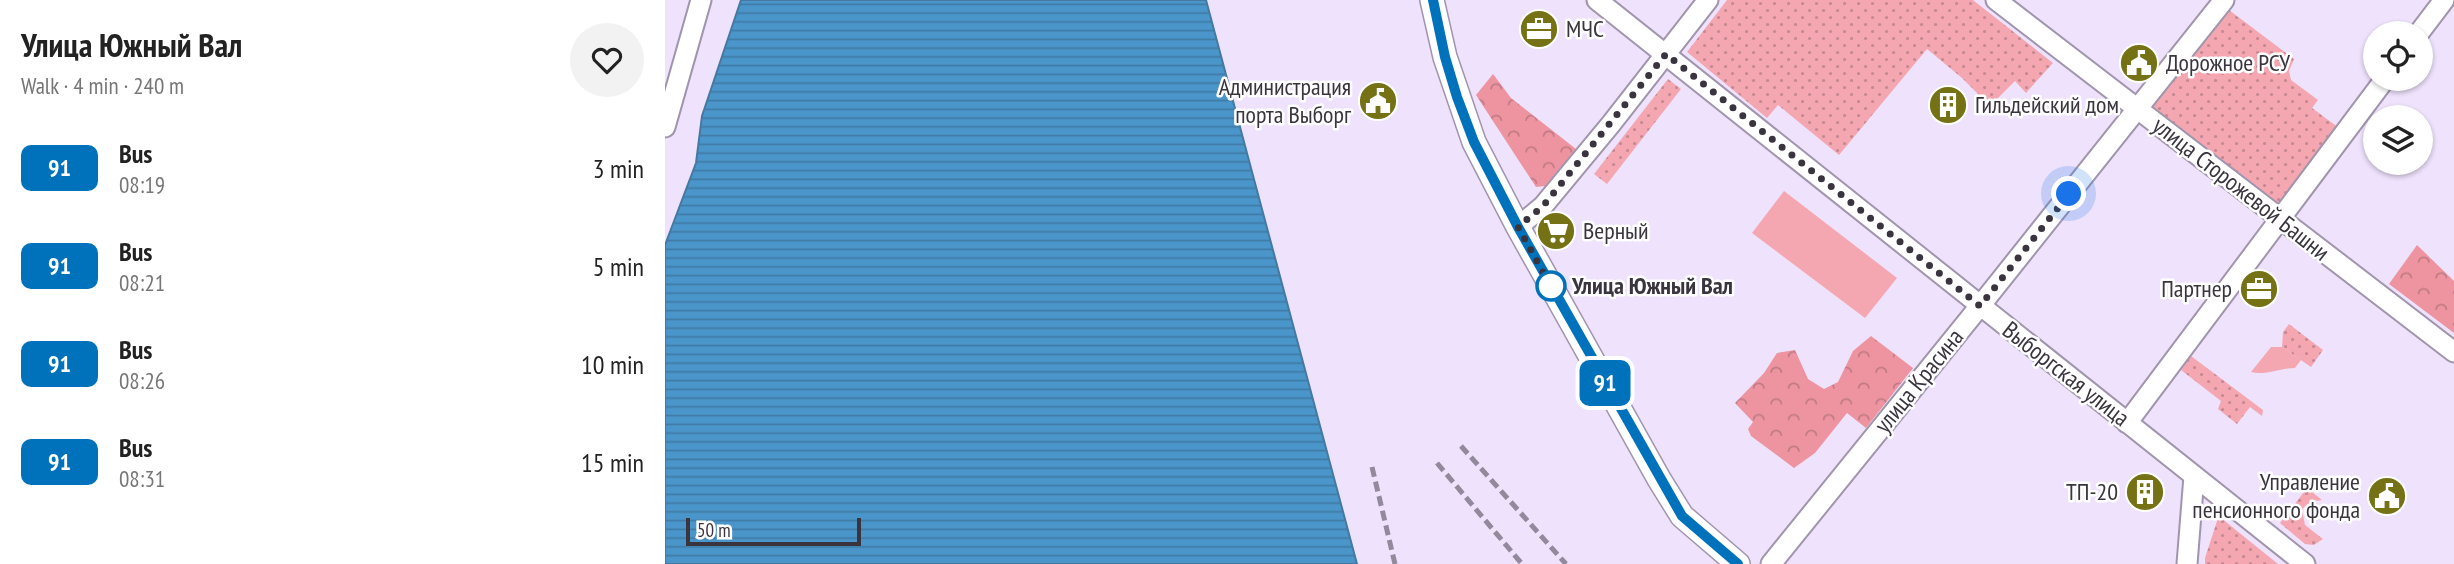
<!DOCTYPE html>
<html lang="en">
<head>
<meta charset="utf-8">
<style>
	body { margin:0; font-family:"PT Sans Narrow",sans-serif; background:#f2f2f2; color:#222; height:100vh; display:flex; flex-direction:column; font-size:26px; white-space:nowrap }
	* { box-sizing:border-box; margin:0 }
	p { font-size:23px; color:#767676 }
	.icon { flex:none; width:38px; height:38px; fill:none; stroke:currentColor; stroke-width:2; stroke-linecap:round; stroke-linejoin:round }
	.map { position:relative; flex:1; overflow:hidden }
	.details { display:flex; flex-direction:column; background:#fff; width:665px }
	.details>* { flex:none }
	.badge { padding:0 14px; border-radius:10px; font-size:24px; line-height:46px }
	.tools { position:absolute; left:1698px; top:21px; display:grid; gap:14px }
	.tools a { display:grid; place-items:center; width:70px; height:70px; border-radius:50%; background:#fff; box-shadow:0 2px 5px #0004; font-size:35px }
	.scale { position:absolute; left:21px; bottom:18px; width:175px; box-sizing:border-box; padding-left:7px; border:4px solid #39343e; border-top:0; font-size:19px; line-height:24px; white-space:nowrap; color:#39343e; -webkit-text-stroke:5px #fff; paint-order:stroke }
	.you { position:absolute; width:35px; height:35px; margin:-18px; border:5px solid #fff; border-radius:50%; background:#1a73e8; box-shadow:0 0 0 10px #1a73e833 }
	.map>.badge { position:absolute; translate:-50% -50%; box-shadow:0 0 0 4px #fff }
	.round { display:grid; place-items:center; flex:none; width:74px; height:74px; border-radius:37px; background:#f2f2f2 }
	.head { display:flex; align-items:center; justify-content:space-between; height:119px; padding:0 21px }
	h1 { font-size:33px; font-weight:600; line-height:52px }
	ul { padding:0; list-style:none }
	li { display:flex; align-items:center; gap:21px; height:98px; padding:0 21px }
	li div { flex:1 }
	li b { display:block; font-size:26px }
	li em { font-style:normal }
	li .badge { min-width:77px; font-weight:700; text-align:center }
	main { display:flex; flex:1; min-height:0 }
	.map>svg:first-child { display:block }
	.grass { fill:url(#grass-dots) }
	.forest { fill:url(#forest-crowns) }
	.green { fill:#f4a7b1 }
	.water { fill:url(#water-rules); stroke:#4579a1; stroke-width:2 }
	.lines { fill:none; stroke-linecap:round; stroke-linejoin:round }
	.minor-casing { stroke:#a095ad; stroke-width:23 }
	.tertiary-casing { stroke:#a095ad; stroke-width:26 }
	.minor { stroke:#fff; stroke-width:19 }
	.tertiary { stroke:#fff; stroke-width:23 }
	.rail { stroke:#928a9c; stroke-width:5; stroke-dasharray:10 5; stroke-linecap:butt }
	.line-casing { stroke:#fff; stroke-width:16 }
	.line { stroke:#0072bc; stroke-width:10 }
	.walk { stroke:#39343e; stroke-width:7; stroke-dasharray:0 12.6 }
	.stop-dot { fill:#fff; stroke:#0072bc; stroke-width:3.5 }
	.labels { text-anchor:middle; stroke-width:5; stroke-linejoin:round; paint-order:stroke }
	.poi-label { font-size:24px; fill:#39343e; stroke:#fff; text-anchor:start }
	.street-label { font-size:24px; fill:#39343e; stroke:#fff }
	.stop-label { font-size:24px; font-weight:bold; fill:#39343e; stroke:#fff; text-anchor:start }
</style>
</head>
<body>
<main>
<section class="details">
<div class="head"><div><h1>Улица Южный Вал</h1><p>Walk · 4 min · 240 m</p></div><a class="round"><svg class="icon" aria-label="heart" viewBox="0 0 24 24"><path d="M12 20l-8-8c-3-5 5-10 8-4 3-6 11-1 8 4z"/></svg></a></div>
<ul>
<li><span class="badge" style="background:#0072bc;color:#fff">91</span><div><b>Bus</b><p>08:19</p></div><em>3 min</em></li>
<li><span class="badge" style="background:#0072bc;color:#fff">91</span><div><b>Bus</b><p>08:21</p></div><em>5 min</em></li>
<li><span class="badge" style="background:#0072bc;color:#fff">91</span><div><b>Bus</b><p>08:26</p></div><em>10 min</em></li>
<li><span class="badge" style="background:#0072bc;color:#fff">91</span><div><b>Bus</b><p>08:31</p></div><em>15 min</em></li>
</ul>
</section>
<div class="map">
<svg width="1789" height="564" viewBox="0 0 1789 564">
	<defs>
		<pattern id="grass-dots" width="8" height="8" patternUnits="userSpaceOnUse" patternTransform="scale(1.75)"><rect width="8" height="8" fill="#f4a7b1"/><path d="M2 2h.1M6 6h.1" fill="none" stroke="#c78991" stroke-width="1.8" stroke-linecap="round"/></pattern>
		<pattern id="forest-crowns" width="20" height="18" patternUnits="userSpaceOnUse" patternTransform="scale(1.75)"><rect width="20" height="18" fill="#ed94a0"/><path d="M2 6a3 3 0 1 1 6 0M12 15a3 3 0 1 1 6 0" fill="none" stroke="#c17a84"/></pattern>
		<pattern id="water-rules" width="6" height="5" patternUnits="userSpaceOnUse" patternTransform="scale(1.75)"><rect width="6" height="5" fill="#4a96cb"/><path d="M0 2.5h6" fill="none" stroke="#3f7ba6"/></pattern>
	</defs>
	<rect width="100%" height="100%" fill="#eee2fc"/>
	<path class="grass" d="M 1062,0 L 1308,0 L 1388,63 L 1361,93 L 1350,81 L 1325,106 L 1297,78 L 1262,49 L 1174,155 L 1113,105 L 1102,118 L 1022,52 Z
		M 1564,10 L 1629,59 L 1624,71 L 1626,80 L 1653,100 L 1647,108 L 1674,128 L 1615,207 L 1485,107 Z
		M 1003,79 L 1016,89 L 942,184 L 929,174 Z
		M 1624,324 L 1658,350 L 1646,367 L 1617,347 L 1618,332 Z
		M 1526,356 L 1598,410 L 1597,416 L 1585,407 L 1572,424 L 1553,409 L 1556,401 L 1516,370 Z
		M 1642,488 L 1657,500 C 1649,501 1642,502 1637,510 L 1640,525 L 1658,539 L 1649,545 L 1640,544 L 1615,523 Z
		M 1553,518 L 1556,518 L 1613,564 L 1540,564 L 1540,558 Z"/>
	<path class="forest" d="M 828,74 L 846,98 L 911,149 L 880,186 L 871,187 L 811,95 Z
		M 1752,245 L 1789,281 L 1789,333 L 1724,284 Z
		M 1206,336 L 1248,368 L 1201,428 L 1182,413 L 1150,453 L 1129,468 L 1086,436 L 1083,429 L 1088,422 L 1070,403 L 1099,373 L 1112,353 L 1130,350 L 1143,379 L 1159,389 L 1173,382 L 1188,351 Z"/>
	<path class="green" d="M 1119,191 L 1232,278 L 1200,318 L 1087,233 Z
		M 1606,347 L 1617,347 L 1636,360 L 1630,368 C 1615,368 1600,376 1586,372 Z"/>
	<path class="water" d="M 76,0 L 541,0 L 692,564 L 0,564 L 0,245 L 31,163 L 37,116 Z"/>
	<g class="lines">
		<g class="minor-casing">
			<path id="minor" d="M 932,0 L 1640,564
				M 1331,0 L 1789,352
				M 1754,33 L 1779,0
				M 0,127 L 36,0
				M 853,227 L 878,206 L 946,124 L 1043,0
				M 1462,423 L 1720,79
				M 1106,564 L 1323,296 L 1559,0
				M 1522,564 L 1529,476"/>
		</g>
		<g class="tertiary-casing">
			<path id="tertiary" d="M 767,0 L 780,57 L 809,142 L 853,227 L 994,479 L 1017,516 L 1073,564"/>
		</g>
		<use href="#minor" class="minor"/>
		<use href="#tertiary" class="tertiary"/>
		<path class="rail" d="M 796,446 L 901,564
			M 772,463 L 857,564
			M 707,467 L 730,564"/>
	</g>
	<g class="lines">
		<g class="line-casing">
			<path id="line" d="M 768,0 L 780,57 L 792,97 L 809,142 L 853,227 L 1017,516 L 1073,564"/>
		</g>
		<use href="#line" class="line"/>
		<path class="walk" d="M 886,286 L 888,290 L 853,227 L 878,206 L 1001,54 L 1315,306 L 1404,194"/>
	</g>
	<defs>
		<g id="office-disc" transform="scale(2.0125)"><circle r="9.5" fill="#757216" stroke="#fff"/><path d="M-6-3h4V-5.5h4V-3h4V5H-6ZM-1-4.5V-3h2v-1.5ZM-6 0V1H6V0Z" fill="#fff"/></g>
		<g id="civic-disc" transform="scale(2.0125)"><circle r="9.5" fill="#757216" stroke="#fff"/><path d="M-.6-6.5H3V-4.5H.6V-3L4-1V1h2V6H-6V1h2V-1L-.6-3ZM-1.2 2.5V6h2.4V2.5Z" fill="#fff"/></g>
		<g id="building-disc" transform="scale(2.0125)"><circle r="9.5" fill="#757216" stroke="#fff"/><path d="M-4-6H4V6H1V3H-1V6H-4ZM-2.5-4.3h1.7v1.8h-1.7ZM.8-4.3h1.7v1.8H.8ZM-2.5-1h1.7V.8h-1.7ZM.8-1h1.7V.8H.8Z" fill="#fff"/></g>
		<g id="supermarket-disc" transform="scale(2.0125)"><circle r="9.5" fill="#757216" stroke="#fff"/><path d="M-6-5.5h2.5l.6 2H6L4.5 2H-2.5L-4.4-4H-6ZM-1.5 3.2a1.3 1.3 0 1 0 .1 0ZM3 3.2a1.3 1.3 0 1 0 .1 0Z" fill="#fff"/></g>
	</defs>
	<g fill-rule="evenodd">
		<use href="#office-disc" x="874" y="29"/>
		<use href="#civic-disc" x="1474" y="63"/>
		<use href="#civic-disc" x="713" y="101"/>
		<use href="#building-disc" x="1283" y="105"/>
		<use href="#supermarket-disc" x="891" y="231"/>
		<use href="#office-disc" x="1594" y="289"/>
		<use href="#building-disc" x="1480" y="492"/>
		<use href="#civic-disc" x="1722" y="496"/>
	</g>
	<circle class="stop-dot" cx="886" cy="286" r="14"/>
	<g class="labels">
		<g class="poi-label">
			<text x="901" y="37">МЧС</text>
			<text x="1501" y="71">Дорожное РСУ</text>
			<text x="686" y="95" text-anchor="end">Администрация<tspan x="686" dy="28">порта Выборг</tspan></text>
			<text x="1310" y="113">Гильдейский дом</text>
			<text x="918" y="239">Верный</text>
			<text x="1567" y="297" text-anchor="end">Партнер</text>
			<text x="1695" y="490" text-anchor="end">Управление<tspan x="1695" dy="28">пенсионного фонда</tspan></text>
			<text x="1453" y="500" text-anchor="end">ТП-20</text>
		</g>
		<g class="street-label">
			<text transform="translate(1576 189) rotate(38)" y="8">улица Сторожевой Башни</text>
			<text transform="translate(1401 374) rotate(38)" y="8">Выборгская улица</text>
			<text transform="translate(1254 381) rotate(-51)" y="8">улица Красина</text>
		</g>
		<g class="stop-label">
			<text x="907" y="294">Улица Южный Вал</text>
		</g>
	</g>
</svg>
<div class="tools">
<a><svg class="icon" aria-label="locate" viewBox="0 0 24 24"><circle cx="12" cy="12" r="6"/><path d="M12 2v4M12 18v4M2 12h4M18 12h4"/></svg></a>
<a><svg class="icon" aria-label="layers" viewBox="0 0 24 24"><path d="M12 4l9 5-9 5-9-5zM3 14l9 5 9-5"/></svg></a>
</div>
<div class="scale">50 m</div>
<div class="you" style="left:1404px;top:194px"></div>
<b class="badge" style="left:940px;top:383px;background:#0072bc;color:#fff">91</b>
</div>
</main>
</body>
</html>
